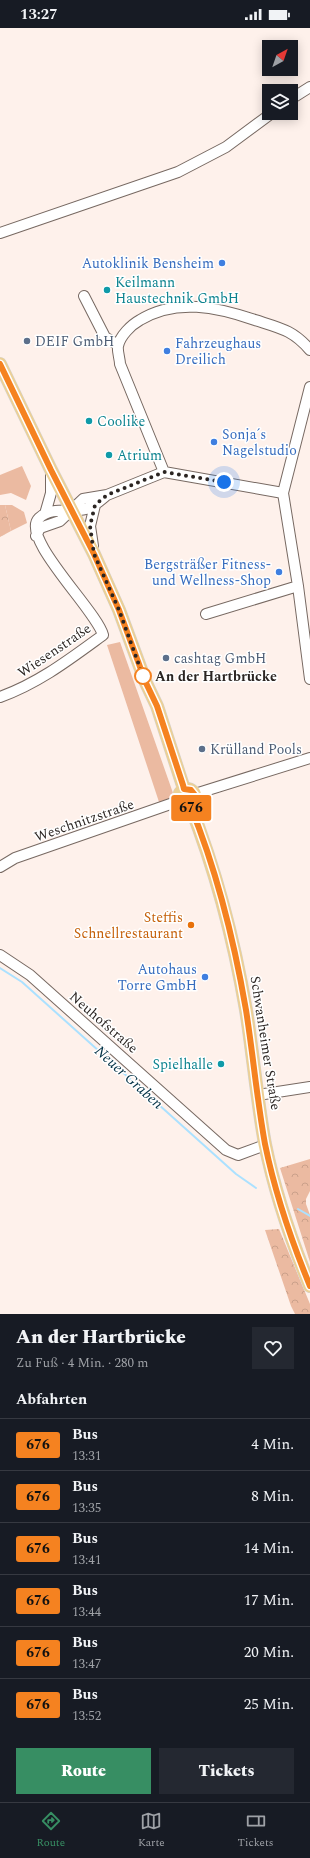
<!DOCTYPE html>
<html lang="de">
<head>
<meta charset="utf-8">
<style>
	body { margin:0; font-family:Spectral,serif; background:#242831; color:#f1f3f6; height:100vh; display:flex; flex-direction:column; font-size:15px; white-space:nowrap }
	* { box-sizing:border-box; margin:0 }
	p { font-size:13px; color:#9ea1a6 }
	.icon { flex:none; width:22px; height:22px; fill:none; stroke:currentColor; stroke-width:2; stroke-linecap:round; stroke-linejoin:round }
	.map { position:relative; height:1286px; overflow:hidden }
	.side { display:flex; flex-direction:column; background:#171b24; flex:1 }
	.side>* { flex:none }
	.badge { padding:0 8px; border-radius:3px; font-size:14px; line-height:26px }
	.needle { width:26px; rotate:40deg }
	.controls { position:absolute; left:262px; top:12px; display:grid; gap:8px }
	.controls a { display:grid; place-items:center; width:36px; height:36px; border-radius:0px; background:#171b24; box-shadow:0 2px 10px #0003; font-size:20px }
	.you { position:absolute; width:20px; height:20px; margin:-10px; border:3px solid #fff; border-radius:50%; background:#1a73e8; box-shadow:0 0 0 6px #1a73e833 }
	.map>.badge { position:absolute; translate:-50% -50%; box-shadow:0 0 0 2px #fff }
	h2 { padding:0 16px; font-size:15px; line-height:36px }
	.round { display:grid; place-items:center; flex:none; width:42px; height:42px; border-radius:0px; background:#242831 }
	.head { display:flex; align-items:center; justify-content:space-between; height:68px; padding:0 16px }
	h1 { font-size:19px; font-weight:800; line-height:30px }
	.cta { display:flex; gap:8px; margin-top:auto; padding:8px 16px }
	.cta a { flex:1; height:46px; border-radius:0px; background:#378e63; color:#fff; font-size:16px; font-weight:800; line-height:46px; text-align:center }
	.cta a+a { background:#242831; color:#f1f3f6 }
	ul { padding:0; list-style:none }
	li { display:flex; align-items:center; gap:12px; height:52px; padding:0 16px; border-top:1px solid #363941 }
	li div { flex:1 }
	li b { display:block; font-size:15px }
	li em { font-style:normal }
	li .badge { min-width:44px; font-weight:700; text-align:center }
	.status { display:flex; justify-content:space-between; align-items:center; height:28px; padding:0 20px; background:#171b24; direction:ltr }
	.status svg { height:11px; fill:currentColor }
	.tab-bar { display:flex; justify-content:space-around; align-items:center; height:56px; border-top:1px solid #363941; background:#171b24; font-size:11px; color:#9ea1a6 }
	.tab-bar a { display:grid; justify-items:center; gap:2px }
	.tab-bar .on { color:#378e63 }
	.map>svg:first-child { display:block }
	.grass { fill:#ebbaa1 }
	.forest { fill:url(#forest-crowns) }
	.lines { fill:none; stroke-linecap:round; stroke-linejoin:round }
	.stream { stroke:#abe1ff; stroke-width:2 }
	.minor-casing { stroke:#776962; stroke-width:12 }
	.major-casing { stroke:#d5d3d3; stroke-width:14 }
	.minor { stroke:#fff; stroke-width:10 }
	.major { stroke:#ecd095; stroke-width:13 }
	.line-casing { stroke:#fff; stroke-width:9 }
	.line { stroke:#f58220; stroke-width:6 }
	.walk { stroke:#2b2522; stroke-width:4; stroke-dasharray:0 7.2 }
	.shop-dot { fill:#3f7fe0; stroke:#fff; stroke-width:1.5 }
	.culture-dot { fill:#0f9aa8; stroke:#fff; stroke-width:1.5 }
	.service-dot { fill:#5c6f8a; stroke:#fff; stroke-width:1.5 }
	.stop-dot { fill:#fff; stroke:#f58220; stroke-width:2 }
	.food-dot { fill:#e8710a; stroke:#fff; stroke-width:1.5 }
	.labels { text-anchor:middle; stroke-width:3; stroke-linejoin:round; paint-order:stroke }
	.shop-label { font-size:14px; fill:#366cbe; stroke:#fff; text-anchor:end }
	.culture-label { font-size:14px; fill:#0d838f; stroke:#fff; text-anchor:start }
	.service-label { font-size:14px; fill:#4e5e75; stroke:#fff; text-anchor:start }
	.street-label { font-size:14px; fill:#2b2522; stroke:#fff }
	.stop-label { font-size:14px; font-weight:bold; fill:#2b2522; stroke:#fff; text-anchor:start }
	.food-label { font-size:14px; fill:#c56008; stroke:#fff; text-anchor:end }
	.water-label { font-size:15px; font-style:italic; fill:#023145; stroke:#fff }
</style>
</head>
<body>
<div class="status"><b>13:27</b><svg viewBox="0 0 49 12"><path d="M0 12V9h3v3zM5 12V6h3v6zM10 12V3h3v9zM15 12V0h3v12zM26 1h20v11H26zM47 4h2v5h-2z"/></svg></div>
<div class="map">
<svg width="310" height="1286" viewBox="0 0 310 1286">
	<defs>
		<pattern id="forest-crowns" width="20" height="18" patternUnits="userSpaceOnUse"><rect width="20" height="18" fill="#ebbaa1"/><path d="M2 6a3 3 0 1 1 6 0M12 15a3 3 0 1 1 6 0" fill="none" stroke="#caa08a"/></pattern>
	</defs>
	<rect width="100%" height="100%" fill="#fef1eb"/>
	<path class="grass" d="M 22,438 L 31,458 L 26,472 L 11,465 L 0,467 L 0,447 Z
		M 5,477 L 12,477 L 24,484 L 27,495 L 11,503 Z
		M 120,614 L 173,765 L 172,771 L 160,777 L 107,617 Z"/>
	<path class="forest" d="M 0,477 L 5,477 L 11,503 L 0,509 Z
		M 310,1131 L 310,1163 L 306,1171 L 306,1176 L 310,1187 L 310,1234 L 280,1140 Z
		M 279,1201 L 310,1276 L 310,1286 L 295,1286 L 291,1278 L 265,1202 Z"/>
	<g class="lines">
		<path class="stream" d="M 0,940 L 22,954 L 236,1146 L 256,1160
			M 298,1181 L 310,1188"/>
		<g class="minor-casing">
			<path id="minor" d="M 291,71 L 310,59
				M 0,205 L 178,144 L 226,119 L 272,85
				M 84,268 L 105,309 L 118,317
				M 164,444 L 120,336 C 120,331 117,323 118,318 C 120,308 131,297 140,292 C 176,270 217,279 255,292 C 280,300 293,302 310,322
				M 283,465 L 310,359
				M 45,486 L 51,465 L 51,442
				M 36,508 L 40,500 L 60,493 L 83,471 L 107,467 L 164,444 L 283,465 L 298,558 L 310,651
				M 93,518 L 90,498 L 95,477
				M 206,586 L 298,558
				M 0,669 C 39,655 70,631 103,607 C 97,583 19,509 39,490 C 52,478 71,485 86,481 C 94,479 101,472 107,467
				M 195,766 L 310,730
				M 0,839 L 15,830 L 179,773
				M 0,927 L 30,947 L 226,1122 L 238,1127 L 265,1117
				M 258,1067 L 310,1059"/>
		</g>
		<g class="major-casing">
			<path id="major" d="M 0,336 L 51,442 L 94,526 L 119,582 L 146,655 L 157,678 L 184,761
				M179 769a8 8 0 1 1 16 0a8 8 0 1 1-16 0Z
				M 190,777 C 216,843 234,912 246,982 C 253,1026 257,1072 265,1116 C 275,1165 291,1212 310,1258"/>
		</g>
		<use href="#minor" class="minor"/>
		<use href="#major" class="major"/>
	</g>
	<g class="lines">
		<g class="line-casing">
			<path id="line" d="M 0,336 L 51,442 L 94,526 L 119,582 L 146,655 L 157,678 L 183,757 L 184,761 L 191,762 L 195,767 L 194,774 L 190,777 C 217,843 234,912 246,982 C 253,1026 257,1072 265,1116 C 275,1165 291,1212 310,1258"/>
		</g>
		<use href="#line" class="line"/>
		<path class="walk" d="M 143,648 L 119,582 L 94,526 L 90,498 L 95,477 L 107,467 L 164,444 L 224,454"/>
	</g>
	<g class="shop-dot">
		<circle cx="222" cy="235" r="4"/>
		<circle cx="167" cy="323" r="4"/>
		<circle cx="214" cy="414" r="4"/>
		<circle cx="279" cy="544" r="4"/>
		<circle cx="205" cy="949" r="4"/>
	</g>
	<g class="culture-dot">
		<circle cx="107" cy="262" r="4"/>
		<circle cx="89" cy="393" r="4"/>
		<circle cx="109" cy="427" r="4"/>
		<circle cx="221" cy="1036" r="4"/>
	</g>
	<g class="service-dot">
		<circle cx="27" cy="313" r="4"/>
		<circle cx="166" cy="630" r="4"/>
		<circle cx="202" cy="721" r="4"/>
	</g>
	<circle class="stop-dot" cx="143" cy="648" r="8"/>
	<circle class="food-dot" cx="191" cy="897" r="4"/>
	<g class="labels">
		<g class="shop-label">
			<text x="214" y="240">Autoklinik Bensheim</text>
			<text x="175" y="320" text-anchor="start">Fahrzeughaus<tspan x="175" dy="16">Dreilich</tspan></text>
			<text x="222" y="411" text-anchor="start">Sonja´s<tspan x="222" dy="16">Nagelstudio</tspan></text>
			<text x="271" y="541">Bergsträßer Fitness-<tspan x="271" dy="16">und Wellness-Shop</tspan></text>
			<text x="197" y="946">Autohaus<tspan x="197" dy="16">Torre GmbH</tspan></text>
		</g>
		<g class="culture-label">
			<text x="115" y="259">Keilmann<tspan x="115" dy="16">Haustechnik GmbH</tspan></text>
			<text x="97" y="398">Coolike</text>
			<text x="117" y="432">Atrium</text>
			<text x="213" y="1041" text-anchor="end">Spielhalle</text>
		</g>
		<g class="service-label">
			<text x="35" y="318">DEIF GmbH</text>
			<text x="174" y="635">cashtag GmbH</text>
			<text x="210" y="726">Krülland Pools</text>
		</g>
		<g class="street-label">
			<text transform="translate(54 622) rotate(-34)" y="5">Wiesenstraße</text>
			<text transform="translate(84 792) rotate(-19)" y="5">Weschnitzstraße</text>
			<text transform="translate(104 994) rotate(41)" y="5">Neuhofstraße</text>
			<text transform="translate(266 1015) rotate(81)" y="5">Schwanheimer Straße</text>
		</g>
		<g class="stop-label">
			<text x="155" y="653">An der Hartbrücke</text>
		</g>
		<g class="food-label">
			<text x="183" y="894">Steffis<tspan x="183" dy="16">Schnellrestaurant</tspan></text>
		</g>
		<g class="water-label">
			<text transform="translate(129 1049) rotate(42)" y="5">Neuer Graben</text>
		</g>
	</g>
</svg>
<div class="controls">
<a><svg class="needle" viewBox="-14 -14 28 28"><path d="M0-13l5 13h-10z" fill="#e53935"/><path d="M0 13l5-13h-10z" fill="#9ea1a6"/></svg></a>
<a><svg class="icon" aria-label="layers" viewBox="0 0 24 24"><path d="M12 4l9 5-9 5-9-5zM3 14l9 5 9-5"/></svg></a>
</div>
<div class="you" style="left:224px;top:454px"></div>
<b class="badge" style="left:191px;top:780px;background:#f58220;color:#111">676</b>
</div>
<section class="side">
<div class="head"><div><h1>An der Hartbrücke</h1><p>Zu Fuß · 4 Min. · 280 m</p></div><a class="round"><svg class="icon" aria-label="heart" viewBox="0 0 24 24"><path d="M12 20l-8-8c-3-5 5-10 8-4 3-6 11-1 8 4z"/></svg></a></div>
<h2>Abfahrten</h2>
<ul>
<li><span class="badge" style="background:#f58220;color:#111">676</span><div><b>Bus</b><p>13:31</p></div><em>4 Min.</em></li>
<li><span class="badge" style="background:#f58220;color:#111">676</span><div><b>Bus</b><p>13:35</p></div><em>8 Min.</em></li>
<li><span class="badge" style="background:#f58220;color:#111">676</span><div><b>Bus</b><p>13:41</p></div><em>14 Min.</em></li>
<li><span class="badge" style="background:#f58220;color:#111">676</span><div><b>Bus</b><p>13:44</p></div><em>17 Min.</em></li>
<li><span class="badge" style="background:#f58220;color:#111">676</span><div><b>Bus</b><p>13:47</p></div><em>20 Min.</em></li>
<li><span class="badge" style="background:#f58220;color:#111">676</span><div><b>Bus</b><p>13:52</p></div><em>25 Min.</em></li>
</ul>
<div class="cta"><a>Route</a><a>Tickets</a></div>
</section>
<nav class="tab-bar">
<a class="on"><svg class="icon" aria-label="directions" viewBox="0 0 24 24"><path d="M12 3l9 9-9 9-9-9zM9 14v-3h6M13 9l2 2-2 2"/></svg>Route</a>
<a><svg class="icon" aria-label="map" viewBox="0 0 24 24"><path d="M3 6l6-2 6 2 6-2v14l-6 2-6-2-6 2zM9 4v14M15 6v14"/></svg>Karte</a>
<a><svg class="icon" aria-label="tickets" viewBox="0 0 24 24"><path d="M3 7h18v10H3zM15 7v10"/></svg>Tickets</a>
</nav>
</body>
</html>
